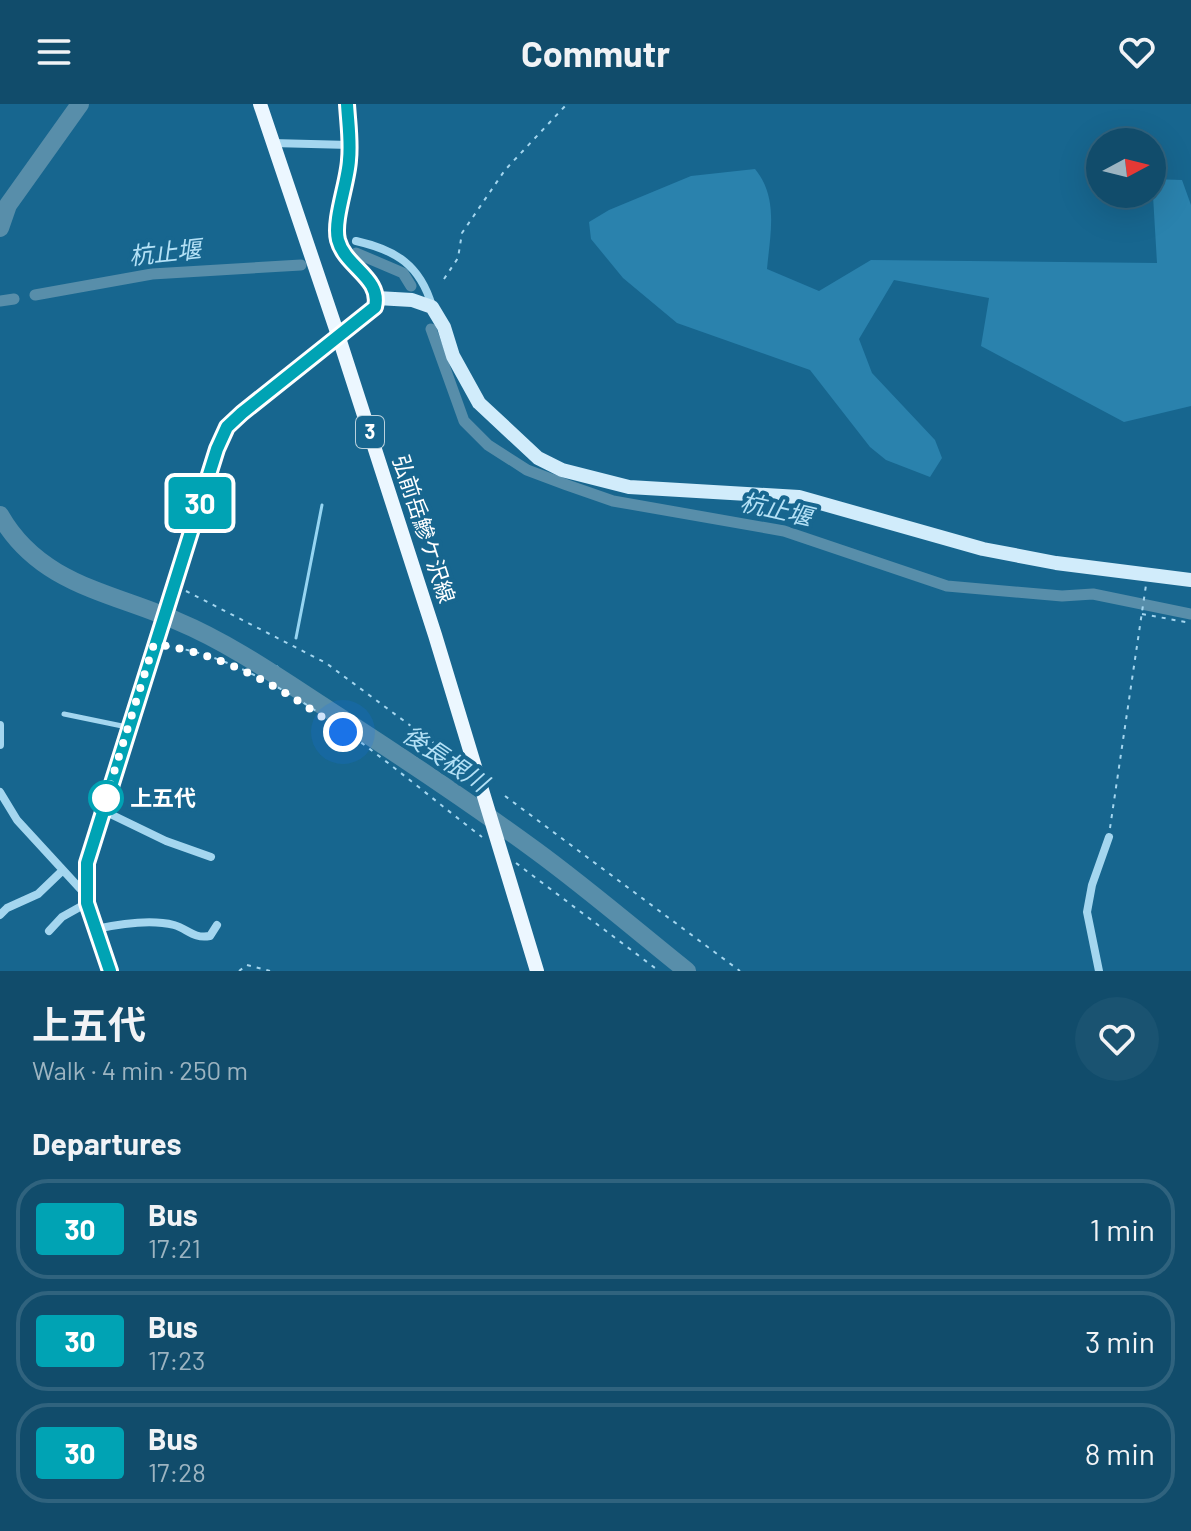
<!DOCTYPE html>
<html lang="en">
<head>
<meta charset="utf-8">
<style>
	body { margin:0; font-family:Barlow,"Noto Sans JP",sans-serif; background:#1a5371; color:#f1f3f6; height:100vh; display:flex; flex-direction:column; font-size:30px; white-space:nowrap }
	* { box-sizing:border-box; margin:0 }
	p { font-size:26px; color:#9cb4c1 }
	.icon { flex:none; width:44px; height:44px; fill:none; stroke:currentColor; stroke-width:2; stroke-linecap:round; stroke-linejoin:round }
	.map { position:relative; height:867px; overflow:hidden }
	.panel { display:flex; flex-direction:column; background:#114c6b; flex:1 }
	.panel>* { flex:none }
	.badge { padding:0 16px; border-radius:6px; font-size:28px; line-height:52px }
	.needle { width:52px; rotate:83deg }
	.controls { position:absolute; left:1086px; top:24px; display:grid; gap:16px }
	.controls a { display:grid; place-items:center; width:80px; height:80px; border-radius:50%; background:#114c6b; box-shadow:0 8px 32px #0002,0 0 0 2px #30637e; font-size:40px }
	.you { position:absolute; width:40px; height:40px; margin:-20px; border:6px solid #fff; border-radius:50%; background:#1a73e8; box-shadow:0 0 0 12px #1a73e833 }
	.map>.badge { position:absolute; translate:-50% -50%; box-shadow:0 0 0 4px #fff }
	h2 { padding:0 32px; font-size:30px; line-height:72px }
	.round { display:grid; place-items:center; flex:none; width:84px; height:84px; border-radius:42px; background:#1a5371 }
	.summary { display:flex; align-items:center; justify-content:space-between; height:136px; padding:0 32px }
	h1 { font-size:38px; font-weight:700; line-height:60px }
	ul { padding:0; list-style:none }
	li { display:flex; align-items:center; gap:24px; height:100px; margin:0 16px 12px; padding:0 16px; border:4px solid #30637e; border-radius:32px }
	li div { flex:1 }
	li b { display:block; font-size:30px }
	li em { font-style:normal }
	li .badge { min-width:88px; font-weight:700; text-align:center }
	header { display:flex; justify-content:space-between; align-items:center; height:104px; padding:0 32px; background:#114c6b; font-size:36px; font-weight:700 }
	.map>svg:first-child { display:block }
	.green { fill:#2a82ad }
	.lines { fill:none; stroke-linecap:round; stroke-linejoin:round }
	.stream { stroke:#96d5f2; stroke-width:3 }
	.canal { stroke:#588eaa; stroke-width:11 }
	.river { stroke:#588eaa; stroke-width:18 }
	.path { stroke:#a4d6ef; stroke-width:2; stroke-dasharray:4 6; stroke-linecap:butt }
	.lane { stroke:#a4d6ef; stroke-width:5 }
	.street { stroke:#a4d6ef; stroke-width:8 }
	.secondary { stroke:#d1ecfb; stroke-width:14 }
	.primary { stroke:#ecf7ff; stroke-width:14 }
	.line-casing { stroke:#fff; stroke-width:18 }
	.line { stroke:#00a3b4; stroke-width:12 }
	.walk { stroke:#fff; stroke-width:8; stroke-dasharray:0 14.4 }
	.stop-dot { fill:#fff; stroke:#00a3b4; stroke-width:4 }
	.labels { text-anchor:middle; stroke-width:8; stroke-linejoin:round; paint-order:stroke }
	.shield { fill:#17668f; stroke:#b9d1dd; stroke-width:2 }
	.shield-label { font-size:20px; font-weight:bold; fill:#fff }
	.street-label { font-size:22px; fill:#fff; stroke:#17668f }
	.stop-label { font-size:22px; font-weight:bold; fill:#fff; stroke:#17668f; text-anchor:start }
	.water-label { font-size:24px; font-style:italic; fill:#b4e1f6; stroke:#17668f }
</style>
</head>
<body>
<header><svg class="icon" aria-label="menu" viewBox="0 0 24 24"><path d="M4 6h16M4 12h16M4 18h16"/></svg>Commutr<svg class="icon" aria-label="heart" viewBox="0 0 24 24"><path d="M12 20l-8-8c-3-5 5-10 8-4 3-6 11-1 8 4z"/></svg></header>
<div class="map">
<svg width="1191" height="867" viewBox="0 0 1191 867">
	<rect width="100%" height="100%" fill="#17668f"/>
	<path class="green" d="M 755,65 C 779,94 770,131 767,165 L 819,187 L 871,156 L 1157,159 L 1152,75 L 1182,76 L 1191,101 L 1191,302 L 1124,318 L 981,242 L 989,194 L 894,176 L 859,235 L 872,269 L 935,336 L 942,354 L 930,373 L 886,356 L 870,343 L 810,266 L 677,219 L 623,174 L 591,135 L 589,118 L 609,106 L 691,72 Z"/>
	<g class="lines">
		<path class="stream" d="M 296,534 L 322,401
			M 274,571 L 277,563"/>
		<path class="canal" d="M 356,149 L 403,169 L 411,182
			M 35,191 L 152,170 L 301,161
			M 0,197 L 14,195
			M 431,225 L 464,317 L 488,341 L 527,366 L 567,381 L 613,397 L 784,427 L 947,482 L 1062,492 L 1093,490 L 1191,510"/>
		<path class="river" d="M 0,124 L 8,101 L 80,0
			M 0,411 C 39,480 110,488 177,517 C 230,539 281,575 329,606 C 399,651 468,697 535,746 C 587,784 637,827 687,867"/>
		<path class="path" d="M 444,175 L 458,154 L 462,129 L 505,66 L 567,0
			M 186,487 L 326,559 L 450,651
			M 1142,510 L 1191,519
			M 166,542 C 277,557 395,667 482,733
			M 505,692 L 740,867
			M 1110,724 L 1146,481
			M 516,759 L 659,867
			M 239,867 L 247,861 L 270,867"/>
		<path class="lane" d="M 64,610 L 127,623"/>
		<path class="street" d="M 272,39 L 350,41
			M 356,137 C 396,146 420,161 432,202
			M 0,621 L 0,641
			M 0,688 L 17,716 L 85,790
			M 102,706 L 166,737 L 211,753
			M 0,811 L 7,804 L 38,790 L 63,766
			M 96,825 C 119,820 151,815 174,821 C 188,825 193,835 210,832 L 217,821
			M 49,827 L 62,813 L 87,799
			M 1099,867 L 1087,808 L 1092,781 L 1109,733"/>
		<path class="secondary" d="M 377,194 L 412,196 L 432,203 L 444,223 L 453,252 L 479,299 L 538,354 L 562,366 L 629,383 L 799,393 L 983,445 L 1056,459 L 1191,476
			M 110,867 L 87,799 L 87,759 L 217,345 L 227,323 L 242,309 L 375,203 C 381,173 344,163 338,136 C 333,115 348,79 349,56 C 351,37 348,18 347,0"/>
		<path class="primary" d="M 260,0 L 339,234 L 435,531 L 537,867"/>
	</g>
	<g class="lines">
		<g class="line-casing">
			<path id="line" d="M 110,867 L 87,799 L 87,759 L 217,345 L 227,323 L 242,309 L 375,203 C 382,174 345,163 338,136 C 333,116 348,78 349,56 C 351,37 348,18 347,0"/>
		</g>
		<use href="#line" class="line"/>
		<path class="walk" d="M 106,694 L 154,540 C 225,549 286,586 343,628"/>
	</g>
	<circle class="stop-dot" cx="106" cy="694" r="16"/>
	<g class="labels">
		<rect class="shield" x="356" y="312" width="28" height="32" rx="6"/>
		<g class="shield-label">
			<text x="370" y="335">3</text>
		</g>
		<g class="street-label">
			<text transform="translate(424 425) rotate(72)" y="8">弘前岳鰺ケ沢線</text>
		</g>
		<g class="stop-label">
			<text x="130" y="702">上五代</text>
		</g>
		<g class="water-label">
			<text transform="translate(165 149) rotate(-6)" y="8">杭止堰</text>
			<text transform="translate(776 406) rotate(13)" y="8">杭止堰</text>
			<text transform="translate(445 655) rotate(34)" y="8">後長根川</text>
		</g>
	</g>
</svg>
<div class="controls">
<a><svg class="needle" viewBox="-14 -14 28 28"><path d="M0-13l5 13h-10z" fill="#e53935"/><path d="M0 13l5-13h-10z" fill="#9cb4c1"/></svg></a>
</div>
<div class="you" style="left:343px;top:628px"></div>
<b class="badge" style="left:200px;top:399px;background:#00a3b4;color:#fff">30</b>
</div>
<section class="panel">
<div class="summary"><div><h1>上五代</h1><p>Walk · 4 min · 250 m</p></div><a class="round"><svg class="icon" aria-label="heart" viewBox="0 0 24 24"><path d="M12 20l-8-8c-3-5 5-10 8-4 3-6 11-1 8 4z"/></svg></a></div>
<h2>Departures</h2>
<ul>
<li><span class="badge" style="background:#00a3b4;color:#fff">30</span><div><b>Bus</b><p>17:21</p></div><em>1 min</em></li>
<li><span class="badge" style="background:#00a3b4;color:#fff">30</span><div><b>Bus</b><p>17:23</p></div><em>3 min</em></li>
<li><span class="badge" style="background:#00a3b4;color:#fff">30</span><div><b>Bus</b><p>17:28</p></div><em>8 min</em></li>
</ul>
</section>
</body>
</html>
